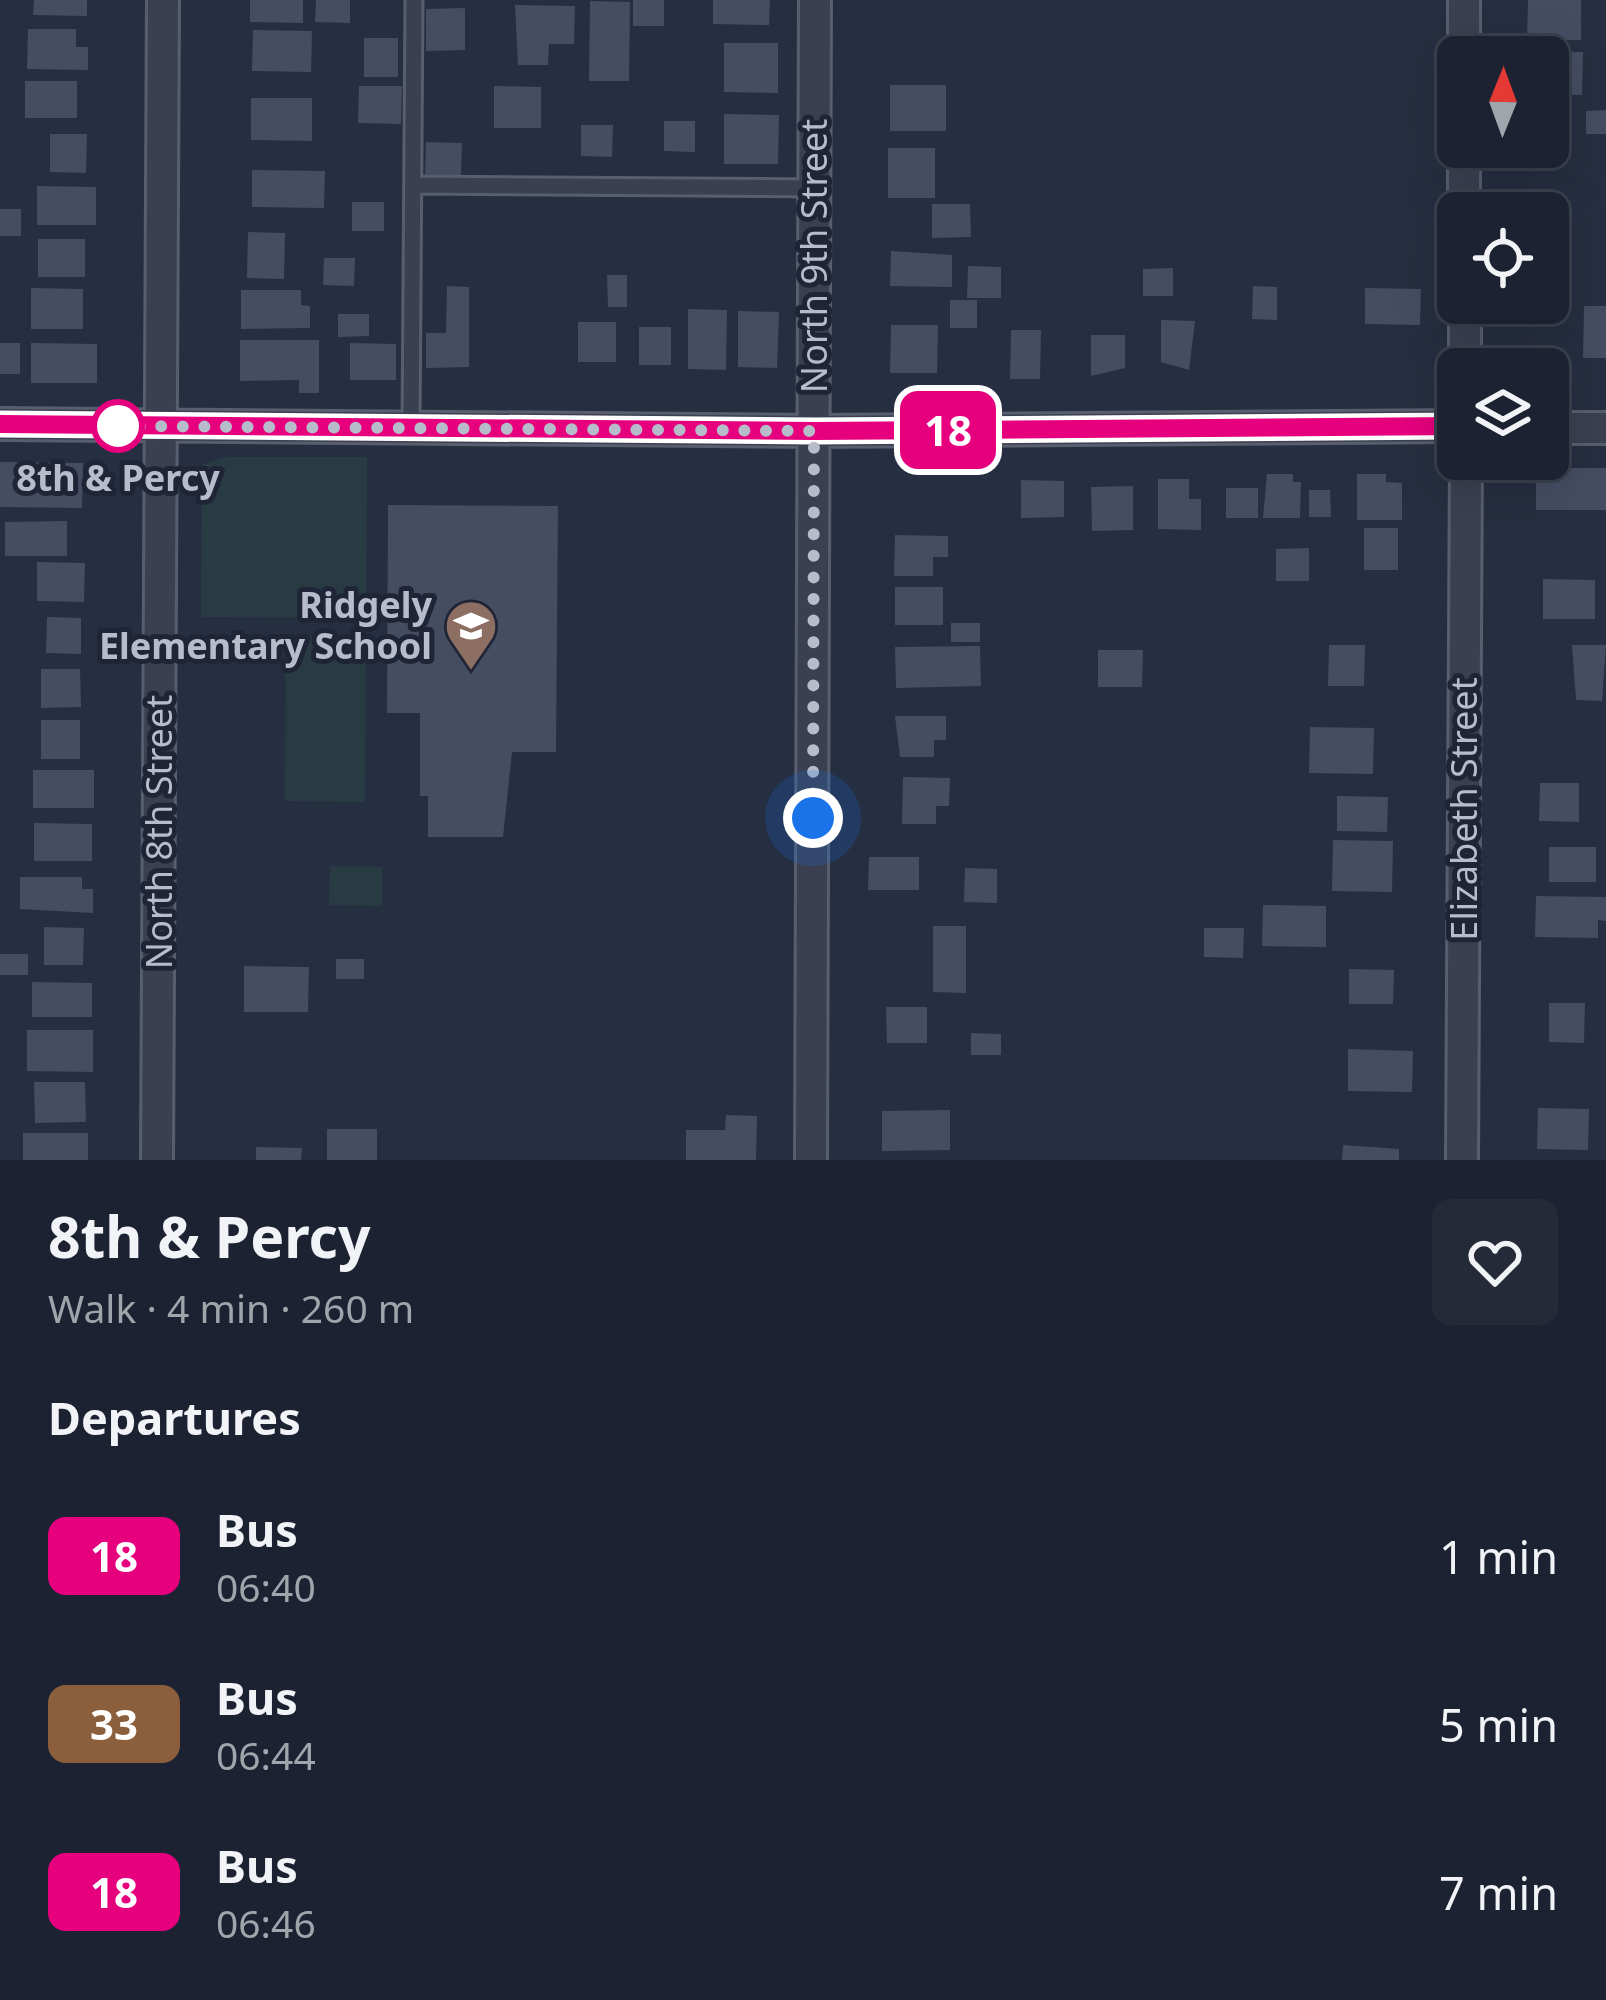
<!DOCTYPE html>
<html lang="en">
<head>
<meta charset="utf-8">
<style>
	body { margin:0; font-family:"Noto Sans",sans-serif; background:#252a39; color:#f1f3f6; height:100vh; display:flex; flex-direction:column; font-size:45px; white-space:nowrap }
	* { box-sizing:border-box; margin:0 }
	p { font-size:39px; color:#a0a4ab }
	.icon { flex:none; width:66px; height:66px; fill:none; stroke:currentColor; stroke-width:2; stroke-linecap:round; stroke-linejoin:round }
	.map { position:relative; height:1160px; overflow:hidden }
	.side { display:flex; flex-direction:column; background:#1c2231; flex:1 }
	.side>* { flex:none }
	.badge { padding:0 24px; border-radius:18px; font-size:42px; line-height:78px }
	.needle { width:78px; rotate:1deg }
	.tools { position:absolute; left:1437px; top:36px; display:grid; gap:24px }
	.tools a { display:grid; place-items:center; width:132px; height:132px; border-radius:18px; background:#1c2231; box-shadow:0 12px 48px #0002,0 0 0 3px #3a3f4d; font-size:60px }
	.you { position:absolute; width:60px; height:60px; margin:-30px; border:9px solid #fff; border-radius:50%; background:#1a73e8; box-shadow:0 0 0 18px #1a73e833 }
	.map>.badge { position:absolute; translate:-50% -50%; box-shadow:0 0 0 6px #fff }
	h2 { padding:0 48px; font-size:45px; line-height:108px }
	.round { display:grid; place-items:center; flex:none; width:126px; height:126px; border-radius:18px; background:#252a39 }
	.summary { display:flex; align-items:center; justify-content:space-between; height:204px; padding:0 48px }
	h1 { font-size:57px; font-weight:700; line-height:90px }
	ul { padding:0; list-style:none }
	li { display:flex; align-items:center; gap:36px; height:168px; padding:0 48px }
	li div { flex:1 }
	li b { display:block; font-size:45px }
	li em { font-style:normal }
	li .badge { min-width:132px; font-weight:700; text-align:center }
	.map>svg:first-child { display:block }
	.green { fill:#283b42 }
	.building { fill:#454d63 }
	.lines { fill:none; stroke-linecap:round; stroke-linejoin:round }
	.service-casing { stroke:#585e6e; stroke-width:21 }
	.minor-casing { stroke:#585e6e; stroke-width:36 }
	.service { stroke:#3a4051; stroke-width:15 }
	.minor { stroke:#3a4051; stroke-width:30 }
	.line-casing { stroke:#fff; stroke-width:27 }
	.line { stroke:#e6007e; stroke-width:18 }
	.walk { stroke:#b7bccb; stroke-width:12; stroke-dasharray:0 21.6 }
	.stop-dot { fill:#fff; stroke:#e6007e; stroke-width:6 }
	.labels { text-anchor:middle; stroke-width:10; stroke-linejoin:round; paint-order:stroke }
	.street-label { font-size:36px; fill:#b7bccb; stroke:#1f2536 }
	.stop-label { font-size:36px; font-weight:bold; fill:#b7bccb; stroke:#1f2536 }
	.poi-label { font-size:36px; font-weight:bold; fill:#b7bccb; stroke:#1f2536; text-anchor:end }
</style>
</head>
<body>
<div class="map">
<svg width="1606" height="1160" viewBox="0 0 1606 1160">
	<rect width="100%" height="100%" fill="#262e41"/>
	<path class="green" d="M 226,457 L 367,457 L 366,618 L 201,617 L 202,465 Z
		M 286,637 L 366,638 L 365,802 L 285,801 Z
		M 330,866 L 382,867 L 382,906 L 329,905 Z"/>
	<path class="building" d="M 34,0 L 87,0 L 87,16 L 33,15 Z
		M 250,0 L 303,0 L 303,23 L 250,22 Z
		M 316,0 L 350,0 L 350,23 L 315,22 Z
		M 633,0 L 664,0 L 664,26 L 633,26 Z
		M 713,0 L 770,0 L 769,25 L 713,24 Z
		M 1528,0 L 1581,0 L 1581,40 L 1527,40 Z
		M 590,1 L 630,2 L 629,81 L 589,81 Z
		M 515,5 L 575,6 L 574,44 L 549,44 L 548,65 L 518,65 Z
		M 465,8 L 465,50 L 426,51 L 426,9 Z
		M 28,29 L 76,29 L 76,47 L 88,47 L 88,70 L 27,69 Z
		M 253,30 L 312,31 L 311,72 L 252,71 Z
		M 364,38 L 398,38 L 398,77 L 364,77 Z
		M 724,43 L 778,43 L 778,93 L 724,92 Z
		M 1529,51 L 1583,52 L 1582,95 L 1548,94 L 1548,57 L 1529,57 Z
		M 25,81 L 77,81 L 77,118 L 25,118 Z
		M 890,85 L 946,85 L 946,131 L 890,131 Z
		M 359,86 L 402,86 L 401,124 L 358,123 Z
		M 494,86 L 541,87 L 541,128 L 494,128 Z
		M 251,98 L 312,98 L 312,141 L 251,140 Z
		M 1606,110 L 1606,134 L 1586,134 L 1586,111 Z
		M 724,114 L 779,115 L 778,164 L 724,164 Z
		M 664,121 L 695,121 L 695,152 L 664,151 Z
		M 581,125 L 613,125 L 612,157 L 581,156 Z
		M 50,134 L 87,134 L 86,173 L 50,172 Z
		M 426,142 L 462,143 L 461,176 L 425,175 Z
		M 888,148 L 935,148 L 935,198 L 888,198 Z
		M 252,170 L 325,171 L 324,208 L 252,207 Z
		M 37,186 L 96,187 L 96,225 L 37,225 Z
		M 352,202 L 384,202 L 384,231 L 352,231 Z
		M 932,204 L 970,204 L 971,237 L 932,238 Z
		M 0,209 L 21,209 L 21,236 L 0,236 Z
		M 248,232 L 285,233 L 284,279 L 247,278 Z
		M 38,239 L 85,239 L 85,277 L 38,277 Z
		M 891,251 L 952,255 L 952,287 L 890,286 Z
		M 324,258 L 355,258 L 354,286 L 323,285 Z
		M 968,266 L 1001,267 L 1001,298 L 967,298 Z
		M 1173,268 L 1173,296 L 1143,296 L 1143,269 Z
		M 607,275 L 627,275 L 627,307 L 608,307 Z
		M 447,286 L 469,287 L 469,367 L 426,368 L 426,333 L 446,333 Z
		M 1253,286 L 1277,287 L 1277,320 L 1252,319 Z
		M 31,288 L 83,289 L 83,329 L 31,329 Z
		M 1365,288 L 1421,289 L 1420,325 L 1365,324 Z
		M 241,290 L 301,290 L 301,305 L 310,306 L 310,328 L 241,329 Z
		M 950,300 L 977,300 L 977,328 L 950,328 Z
		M 1584,306 L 1606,306 L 1606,358 L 1583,358 Z
		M 688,309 L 727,310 L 726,370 L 688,369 Z
		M 738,311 L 779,312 L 777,368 L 738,367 Z
		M 338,314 L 369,314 L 369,336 L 338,337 Z
		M 1161,320 L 1195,321 L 1189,370 L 1161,362 Z
		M 578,322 L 616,322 L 616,362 L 578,362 Z
		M 891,325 L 938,325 L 937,373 L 890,373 Z
		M 639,327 L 671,327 L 671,365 L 639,365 Z
		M 1011,330 L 1041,330 L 1040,379 L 1010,379 Z
		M 1091,335 L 1125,335 L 1125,368 L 1091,376 Z
		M 240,340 L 319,340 L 319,393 L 299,393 L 299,380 L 240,381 Z
		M 0,343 L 20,343 L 20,374 L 0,374 Z
		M 31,343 L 97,344 L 97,383 L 31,383 Z
		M 350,343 L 396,344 L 396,380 L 350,380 Z
		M 0,462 L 83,463 L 82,508 L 0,507 Z
		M 1562,468 L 1606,468 L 1606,510 L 1536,510 L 1536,474 L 1562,475 Z
		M 1267,474 L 1293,474 L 1293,482 L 1301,482 L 1300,518 L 1263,518 Z
		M 1357,474 L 1386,474 L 1386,482 L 1402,483 L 1402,520 L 1357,520 Z
		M 1158,479 L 1189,479 L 1189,499 L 1201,499 L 1201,530 L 1158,529 Z
		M 1021,480 L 1064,481 L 1064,517 L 1021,518 Z
		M 1133,486 L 1133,530 L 1092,531 L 1091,487 Z
		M 1226,488 L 1258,488 L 1258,518 L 1226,518 Z
		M 1309,490 L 1330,490 L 1331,517 L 1309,517 Z
		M 388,505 L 558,506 L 556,752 L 512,752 L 503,837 L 428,837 L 428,796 L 420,796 L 420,713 L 387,713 Z
		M 67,521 L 67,556 L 5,556 L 5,522 Z
		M 1364,528 L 1398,528 L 1398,570 L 1364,570 Z
		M 895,535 L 948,536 L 948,557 L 933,557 L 933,576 L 894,576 Z
		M 1309,548 L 1309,581 L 1276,581 L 1276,549 Z
		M 37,562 L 85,563 L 84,602 L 37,601 Z
		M 1543,579 L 1595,580 L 1595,619 L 1543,619 Z
		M 895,587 L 943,587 L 943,625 L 895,625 Z
		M 47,617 L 81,618 L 81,654 L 46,653 Z
		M 951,623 L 980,623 L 980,642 L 951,642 Z
		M 1329,645 L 1365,645 L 1364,686 L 1328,686 Z
		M 1572,645 L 1606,645 L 1602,701 L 1576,700 Z
		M 980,646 L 981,686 L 896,688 L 895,647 Z
		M 1098,650 L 1143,650 L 1142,687 L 1098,687 Z
		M 41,669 L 80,669 L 81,707 L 41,708 Z
		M 895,716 L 946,716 L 946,740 L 934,740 L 934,757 L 900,757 Z
		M 41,720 L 80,720 L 80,759 L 41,759 Z
		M 1310,727 L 1374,728 L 1373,774 L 1309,773 Z
		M 33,770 L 94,770 L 94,808 L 33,808 Z
		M 903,777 L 950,778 L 949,806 L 936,806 L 936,824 L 902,824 Z
		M 1540,783 L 1579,783 L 1579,822 L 1539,821 Z
		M 1337,796 L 1388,797 L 1387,832 L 1337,831 Z
		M 34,823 L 92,824 L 92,861 L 34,861 Z
		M 1333,840 L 1393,841 L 1392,892 L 1332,891 Z
		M 1549,847 L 1596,847 L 1596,882 L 1549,882 Z
		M 869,857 L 919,857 L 919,890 L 868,890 Z
		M 965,868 L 997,869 L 997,903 L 964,902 Z
		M 20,877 L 82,877 L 82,889 L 93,889 L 93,913 L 20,909 Z
		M 1536,896 L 1606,897 L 1606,921 L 1598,920 L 1598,938 L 1535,937 Z
		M 1263,905 L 1326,906 L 1326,947 L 1262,946 Z
		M 933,926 L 966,926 L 966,993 L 933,992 Z
		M 44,927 L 84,928 L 83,965 L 44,965 Z
		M 1204,928 L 1244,928 L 1243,958 L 1204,957 Z
		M 0,954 L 28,954 L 28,975 L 0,975 Z
		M 336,959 L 364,959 L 364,979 L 336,979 Z
		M 244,966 L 309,967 L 308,1012 L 244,1012 Z
		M 1349,969 L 1394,970 L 1393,1004 L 1349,1004 Z
		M 32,982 L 92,983 L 92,1017 L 32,1017 Z
		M 1549,1003 L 1585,1003 L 1584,1043 L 1549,1042 Z
		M 886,1007 L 927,1007 L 927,1043 L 887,1043 Z
		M 27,1030 L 93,1030 L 93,1072 L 27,1071 Z
		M 971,1033 L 1001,1034 L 1001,1055 L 971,1055 Z
		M 1348,1049 L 1413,1051 L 1412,1092 L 1348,1091 Z
		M 34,1082 L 85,1082 L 86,1122 L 35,1123 Z
		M 1538,1108 L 1589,1109 L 1588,1150 L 1537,1149 Z
		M 950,1110 L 950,1150 L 882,1151 L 882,1111 Z
		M 726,1115 L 757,1116 L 756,1160 L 686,1160 L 686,1130 L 725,1130 Z
		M 327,1129 L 377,1129 L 377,1160 L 327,1160 Z
		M 23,1133 L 88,1133 L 88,1160 L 23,1160 Z
		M 1343,1145 L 1399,1149 L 1399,1160 L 1342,1160 Z
		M 256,1147 L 302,1148 L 301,1160 L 256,1160 Z"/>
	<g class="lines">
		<g class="service-casing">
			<path id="service" d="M 413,185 L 815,188
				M 411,429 L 414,0"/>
		</g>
		<g class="minor-casing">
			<path id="minor" d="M 1464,0 L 1464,57
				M 1464,147 L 1464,213
				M 1465,303 L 1465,369
				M 0,424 L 814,431 L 1458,426
				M 1548,428 L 1606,428
				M 157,1160 L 163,0
				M 811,1160 L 815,0
				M 1462,1160 L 1466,459"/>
		</g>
		<use href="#service" class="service"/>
		<use href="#minor" class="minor"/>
	</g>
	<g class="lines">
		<g class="line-casing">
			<path id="line" d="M 0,424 L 814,431 L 1458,426"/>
		</g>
		<use href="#line" class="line"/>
		<path class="walk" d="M 118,426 L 814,431 L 813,818"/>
	</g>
	<defs>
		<g id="school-pin" transform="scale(2.7)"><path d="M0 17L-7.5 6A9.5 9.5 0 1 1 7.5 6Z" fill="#8d6e63" stroke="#1f2536"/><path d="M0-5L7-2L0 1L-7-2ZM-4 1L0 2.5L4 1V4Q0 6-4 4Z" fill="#fff"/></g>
	</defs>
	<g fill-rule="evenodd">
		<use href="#school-pin" x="471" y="626"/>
	</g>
	<circle class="stop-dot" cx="118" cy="426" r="24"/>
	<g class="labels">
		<g class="street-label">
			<text transform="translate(814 256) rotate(-90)" y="13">North 9th Street</text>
			<text transform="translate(1464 809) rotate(-90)" y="13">Elizabeth Street</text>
			<text transform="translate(159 832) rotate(-90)" y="13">North 8th Street</text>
		</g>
		<g class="stop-label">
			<text x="118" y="491">8th &amp; Percy</text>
		</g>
		<g class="poi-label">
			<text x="432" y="618">Ridgely<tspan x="432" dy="41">Elementary School</tspan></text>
		</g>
	</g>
</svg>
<div class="tools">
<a><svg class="needle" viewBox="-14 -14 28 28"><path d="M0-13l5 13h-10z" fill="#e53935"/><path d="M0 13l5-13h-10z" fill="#a0a4ab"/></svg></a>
<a><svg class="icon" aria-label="locate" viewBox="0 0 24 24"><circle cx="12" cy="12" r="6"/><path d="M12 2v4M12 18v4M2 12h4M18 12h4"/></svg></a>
<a><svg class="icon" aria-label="layers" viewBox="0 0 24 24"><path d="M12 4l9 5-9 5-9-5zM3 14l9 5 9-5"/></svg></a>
</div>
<div class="you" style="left:813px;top:818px"></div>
<b class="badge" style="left:948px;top:430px;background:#e6007e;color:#fff">18</b>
</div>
<section class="side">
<div class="summary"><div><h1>8th &amp; Percy</h1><p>Walk · 4 min · 260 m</p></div><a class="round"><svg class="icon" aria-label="heart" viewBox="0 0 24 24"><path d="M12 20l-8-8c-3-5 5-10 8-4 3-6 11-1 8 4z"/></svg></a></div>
<h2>Departures</h2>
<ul>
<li><span class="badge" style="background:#e6007e;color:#fff">18</span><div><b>Bus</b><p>06:40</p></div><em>1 min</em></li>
<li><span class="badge" style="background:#8b5e3c;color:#fff">33</span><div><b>Bus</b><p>06:44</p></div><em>5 min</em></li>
<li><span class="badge" style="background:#e6007e;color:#fff">18</span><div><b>Bus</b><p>06:46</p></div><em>7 min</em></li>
</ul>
</section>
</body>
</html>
